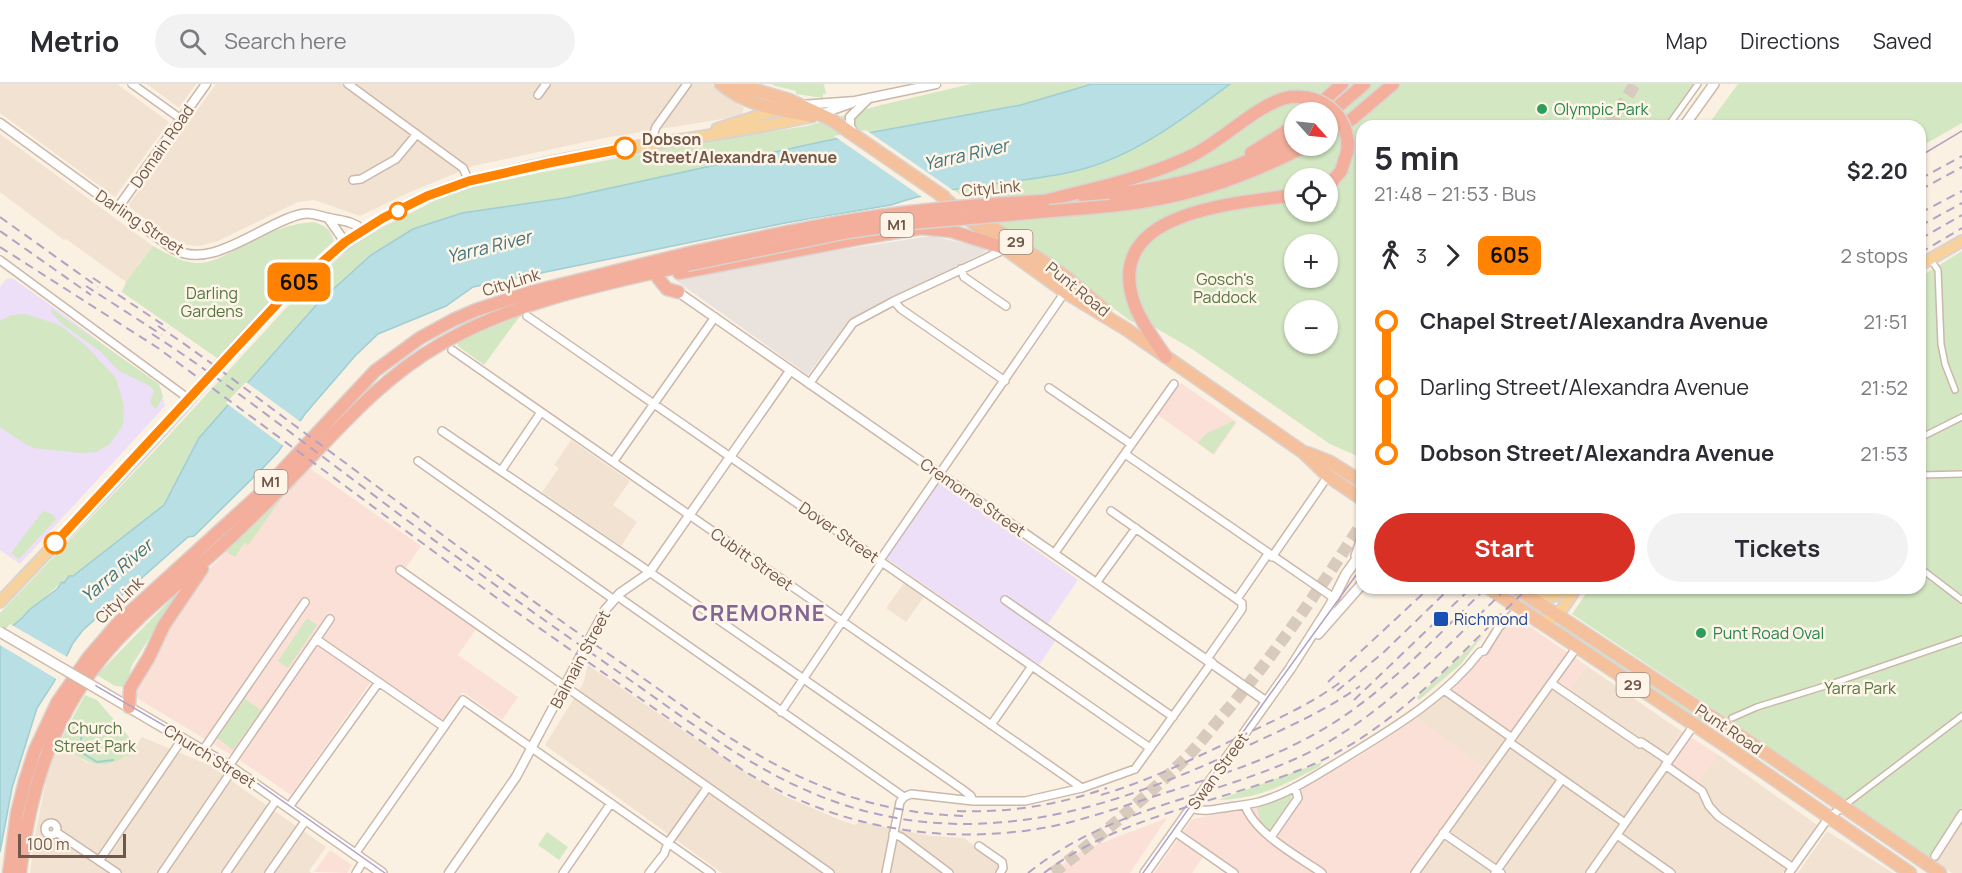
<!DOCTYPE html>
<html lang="en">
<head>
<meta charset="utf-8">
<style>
	body { margin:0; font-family:Manrope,sans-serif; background:#f2f2f3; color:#2b2b33; height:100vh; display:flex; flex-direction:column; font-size:22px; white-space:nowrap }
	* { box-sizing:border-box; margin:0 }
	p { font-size:20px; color:#7c7c81 }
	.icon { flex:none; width:33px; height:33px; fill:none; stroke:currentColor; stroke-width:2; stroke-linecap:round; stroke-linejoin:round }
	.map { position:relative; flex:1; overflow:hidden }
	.details { position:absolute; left:1356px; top:36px; width:570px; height:474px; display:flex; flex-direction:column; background:#fff; border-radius:18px; box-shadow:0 2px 4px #0004 }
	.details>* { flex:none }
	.badge { padding:0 12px; border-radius:9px; font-size:21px; line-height:39px }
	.needle { width:39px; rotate:117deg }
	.buttons { position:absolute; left:1284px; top:18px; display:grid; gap:12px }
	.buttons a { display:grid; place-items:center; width:54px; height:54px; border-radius:50%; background:#fff; box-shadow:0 2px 4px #0004; font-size:30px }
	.scale { position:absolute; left:18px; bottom:15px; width:108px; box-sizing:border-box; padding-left:6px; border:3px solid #71574a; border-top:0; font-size:16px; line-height:21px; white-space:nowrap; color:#71574a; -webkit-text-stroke:4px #fef5e8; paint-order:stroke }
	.map>.badge { position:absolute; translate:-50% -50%; box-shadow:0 0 0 3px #fff }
	.legs { display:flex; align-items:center; gap:9px; height:66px; padding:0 18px; font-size:20px }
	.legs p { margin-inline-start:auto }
	.headline { display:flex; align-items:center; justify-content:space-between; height:102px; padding:0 18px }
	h1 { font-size:33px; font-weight:700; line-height:45px }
	.primary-button { display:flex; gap:12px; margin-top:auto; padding:12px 18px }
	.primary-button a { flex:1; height:69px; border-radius:36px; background:#d93025; color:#fff; font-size:24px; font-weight:700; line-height:69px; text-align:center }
	.primary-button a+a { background:#f2f2f3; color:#2b2b33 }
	ul { padding:0 18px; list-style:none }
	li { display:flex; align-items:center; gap:21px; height:66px; font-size:22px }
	li i { display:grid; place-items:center; width:9px; height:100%; margin:0 8px; background:currentColor }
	li i::after { content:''; width:15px; height:15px; margin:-8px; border:4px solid; border-radius:50%; background:#fff }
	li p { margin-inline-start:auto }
	li:first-child i { background:linear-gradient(#0000 50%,currentColor 0) }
	li:last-child i { background:linear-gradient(currentColor 50%,#0000 0) }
	header { display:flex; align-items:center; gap:36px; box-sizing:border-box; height:84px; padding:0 30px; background:#fff; border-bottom:2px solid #e1e1e2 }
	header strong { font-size:28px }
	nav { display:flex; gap:33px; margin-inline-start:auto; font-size:21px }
	.search { width:420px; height:54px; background:#f2f2f3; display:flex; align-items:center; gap:15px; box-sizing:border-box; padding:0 21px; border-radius:33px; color:#7c7c81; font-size:22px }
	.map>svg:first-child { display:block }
	.residential { fill:#f2e2d1 }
	.commercial { fill:#fbe0d7 }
	.industrial { fill:#eae3dd }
	.education { fill:#eddff7 }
	.green { fill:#d2e7c2; fill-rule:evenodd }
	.water { fill:#b8dfe3; stroke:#9fced4; stroke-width:1.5 }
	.pier { fill:#fbf1e2 }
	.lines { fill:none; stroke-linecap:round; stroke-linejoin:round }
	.stream { stroke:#9fced4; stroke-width:2 }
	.motorway-tunnel { stroke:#d8cabc; stroke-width:12; stroke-dasharray:12 6; stroke-linecap:butt }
	.pedestrian-casing { stroke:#cbb8aa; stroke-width:8 }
	.minor-casing { stroke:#cbb8aa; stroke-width:10 }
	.tertiary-casing { stroke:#cbb8aa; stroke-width:11 }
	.secondary-casing { stroke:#d0baaa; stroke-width:12 }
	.primary-casing { stroke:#dad3d0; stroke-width:14 }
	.trunk-casing { stroke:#dad3d0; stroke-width:15 }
	.motorway-casing { stroke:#dad3d0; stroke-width:15 }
	.pedestrian { stroke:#fff; stroke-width:5 }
	.minor { stroke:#fff; stroke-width:7 }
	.tertiary { stroke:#fff; stroke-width:8 }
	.secondary { stroke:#fff; stroke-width:9 }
	.primary { stroke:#f7d29d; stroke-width:10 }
	.trunk { stroke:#f5c09c; stroke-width:12 }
	.motorway { stroke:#f3af9c; stroke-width:12 }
	.tram { stroke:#b3a2c3; stroke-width:1.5 }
	.rail { stroke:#b3a2c3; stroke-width:2; stroke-dasharray:9 6; stroke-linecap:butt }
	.secondary-bridge-casing { stroke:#d0baaa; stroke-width:12; stroke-linecap:butt }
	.motorway-bridge-casing { stroke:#dad3d0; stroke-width:15; stroke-linecap:butt }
	.secondary-bridge { stroke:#fff; stroke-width:9 }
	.motorway-bridge { stroke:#f3af9c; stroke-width:12 }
	.line-1-casing { stroke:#fff; stroke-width:14 }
	.line-1 { stroke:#ff8200; stroke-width:9 }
	.leisure-dot { fill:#2e9e5b; stroke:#fef5e8; stroke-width:2 }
	.stop-1-dot { fill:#fff; stroke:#ff8200; stroke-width:3 }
	.transit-dot { fill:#1a4fb4; stroke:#fef5e8; stroke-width:2 }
	.labels { text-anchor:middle; stroke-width:5; stroke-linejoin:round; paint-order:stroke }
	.shield { fill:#fef5e8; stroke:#9b8679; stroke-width:1.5 }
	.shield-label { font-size:15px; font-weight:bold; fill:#71574a }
	.leisure-label { font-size:16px; fill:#27864d; stroke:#fef5e8; text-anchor:start }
	.stop-label { font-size:16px; font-weight:bold; fill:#71574a; stroke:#fef5e8; text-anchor:start }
	.street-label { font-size:16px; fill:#71574a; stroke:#fef5e8 }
	.park-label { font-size:16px; fill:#547742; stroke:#fef5e8 }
	.transit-label { font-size:16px; fill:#164399; stroke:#fef5e8; text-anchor:start }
	.water-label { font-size:18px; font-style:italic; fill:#42767d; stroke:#fef5e8 }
	.district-label { font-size:22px; font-weight:bold; letter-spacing:1.5px; fill:#836695; stroke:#fef5e8 }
</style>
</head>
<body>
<header>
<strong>Metrio</strong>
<div class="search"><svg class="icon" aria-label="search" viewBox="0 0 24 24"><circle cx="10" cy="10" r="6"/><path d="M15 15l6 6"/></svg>Search here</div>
<nav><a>Map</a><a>Directions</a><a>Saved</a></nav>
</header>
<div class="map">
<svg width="1962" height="789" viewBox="0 0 1962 789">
	<rect width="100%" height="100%" fill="#fbf1e2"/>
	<path class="residential" d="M 0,0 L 117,0 L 169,38 L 115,113 L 0,29 Z
		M 147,0 L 196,0 L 179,24 Z
		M 216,0 L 711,0 L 744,24 L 741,32 L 604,54 L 473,82 L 408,109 L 360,132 L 314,116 L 298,118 L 218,157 L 200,162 L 186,161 L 167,151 L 129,123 L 129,120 Z
		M 0,50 L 153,162 L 126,198 L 66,155 L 64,156 L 0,108 Z
		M 571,356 L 630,397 L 613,421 L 637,438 L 621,462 L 542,408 L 559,384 L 554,381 Z
		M 904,499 L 924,513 L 906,538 L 886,524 Z
		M 588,581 L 729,678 L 784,712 L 840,736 L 855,741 L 859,738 L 932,752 L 964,754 L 1001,782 L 995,789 L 722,789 L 545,661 L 583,600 Z
		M 1587,582 L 1681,647 L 1662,677 L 1698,699 L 1717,670 L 1817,741 L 1783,789 L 1418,789 L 1492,689 L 1416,634 L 1444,610 L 1515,657 L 1552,604 L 1564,613 Z
		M 142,653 L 209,681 L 326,763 L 309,787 L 311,789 L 30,789 L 34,756 L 47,692 L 59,659 L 86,678 L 101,681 L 111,680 L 126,671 L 128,672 Z
		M 1962,723 L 1962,789 L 1952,789 L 1930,774 Z
		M 1827,747 L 1893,789 L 1798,789 Z"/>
	<path class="commercial" d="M 1181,299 L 1237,338 L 1214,371 L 1158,331 Z
		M 308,383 L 421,462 L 405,485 L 481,538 L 458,571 L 518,613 L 502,636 L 463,608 L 439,642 L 372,596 L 291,711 L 238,675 L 135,613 L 133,607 L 172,534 L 197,498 Z
		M 1516,533 L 1587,582 L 1564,613 L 1552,604 L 1515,658 L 1444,610 L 1468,589 L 1487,567 L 1496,553 Z
		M 1416,634 L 1492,688 L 1418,789 L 1225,789 L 1203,773 L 1192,789 L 1154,789 L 1192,735 L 1250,724 L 1309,701 L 1359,672 Z
		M 1681,647 L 1717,670 L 1698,699 L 1662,677 Z
		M 1167,734 L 1130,789 L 1050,789 L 1083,766 Z
		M 330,766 L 352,781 L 347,789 L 314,788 Z"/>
	<path class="industrial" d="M 931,152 L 985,164 L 985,168 L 849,236 L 808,291 L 674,195 L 800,172 Z"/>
	<path class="education" d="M 12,194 L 66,232 L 161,305 L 165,322 L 20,480 L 0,466 L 0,203 L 6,195 Z
		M 939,398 L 1078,496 L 1047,541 L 1060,550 L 1039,581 L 886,474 Z"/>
	<path class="green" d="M 773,0 L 824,0 L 826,10 L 823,10 L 823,14 L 796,10 L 796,7 L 772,1 Z
		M 971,0 L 1092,0 L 1021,21 L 825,57 L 565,114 L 462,129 L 413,145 L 371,171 L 318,219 L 199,354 L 164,421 L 73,492 L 69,492 L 64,499 L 62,498 L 7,547 L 0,558 L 0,529 L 161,360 L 287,223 L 325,186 L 364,153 L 444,112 L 486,99 L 715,56 L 807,42 L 881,21 Z
		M 1230,0 L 1696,0 L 1666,42 L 1362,42 L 1362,374 L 1330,360 L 1192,265 L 1147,239 L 1132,238 L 954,106 L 1073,88 L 1202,21 ZM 1294,28 L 1328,28 L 1328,62 L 1294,62 ZM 1294,94 L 1328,94 L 1328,128 L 1294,128 ZM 1294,160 L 1328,160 L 1328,194 L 1294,194 ZM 1294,226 L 1328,226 L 1328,260 L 1294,260 Z
		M 1738,0 L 1962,0 L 1962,39 L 1927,59 L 1923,52 L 1920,53 L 1920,42 L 1707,42 Z
		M 314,138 C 326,142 330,145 334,157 L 281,205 L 217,274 L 122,208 L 126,198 L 153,162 C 168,170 183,180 201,179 C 221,177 249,157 269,149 C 283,143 299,139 314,138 Z
		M 1962,167 L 1962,723 L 1930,774 L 1729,635 L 1572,530 L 1590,504 L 1920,504 L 1920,193 Z
		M 52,225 L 159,300 L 163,313 L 156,325 L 150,319 L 154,306 L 148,301 L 119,287 L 100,267 L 62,240 L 51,228 Z
		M 25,230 L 60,241 L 86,262 L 116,294 L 124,322 L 123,341 L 110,360 L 96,368 L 81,369 L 34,364 L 25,360 L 0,343 L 0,237 L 11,231 Z
		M 520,232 L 484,281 L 458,262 L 458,259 L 463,255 Z
		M 1233,337 L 1235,339 L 1213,370 L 1198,359 L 1206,350 Z
		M 294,398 L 297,400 L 284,411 L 248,461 L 244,459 L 235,473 L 225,467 Z
		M 43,427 L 52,430 L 56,435 L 19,475 L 11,469 Z
		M 174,512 L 175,514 L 132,581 L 126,603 L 115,602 L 97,591 Z
		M 307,534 L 317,541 L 288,584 L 278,577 Z
		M 1562,541 L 1713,640 L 1709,644 L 1558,543 Z
		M 1484,550 L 1461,580 L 1419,616 L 1417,613 Z
		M 85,611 L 97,616 L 136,661 L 128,673 L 126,671 C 100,692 80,674 59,659 Z
		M 245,615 L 261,626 L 233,666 L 217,654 Z
		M 1322,678 L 1319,683 C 1283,701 1259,715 1218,716 Z
		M 1292,709 L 1290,717 L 1272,746 L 1267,746 L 1260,736 L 1257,724 Z
		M 547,748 L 568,763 L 559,776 L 538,761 Z"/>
	<path class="water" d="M 1092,0 L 1230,0 C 1183,35 1130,76 1071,88 C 1012,101 949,100 891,121 L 785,139 L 473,203 L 446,222 L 378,250 L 355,272 L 305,330 L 278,368 L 261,386 L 194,452 L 188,453 L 83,546 L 73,559 L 54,598 L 37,624 L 12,704 L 0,768 L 0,558 L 7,547 L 23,533 L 29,526 L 57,505 L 62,498 L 64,499 L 69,492 L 73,492 L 164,421 L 199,354 L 318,219 L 371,171 L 413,145 L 462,129 L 565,114 L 825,57 L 1021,21 Z"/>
	<path class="pier" d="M 866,46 L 957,109 L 925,115 L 834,52 Z
		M 904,120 L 892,124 L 786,142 L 683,163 L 683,161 L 811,135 Z
		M 246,298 L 302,339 L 285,363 L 226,319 Z
		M 10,540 L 69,574 L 58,596 L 0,561 L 0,552 Z"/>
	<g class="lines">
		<path class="stream" d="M 82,644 L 81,656 L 84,670 L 97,678 L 113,676"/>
		<path class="motorway-tunnel" d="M 1609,42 L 1635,0
			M 1053,789 C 1098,754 1143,716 1184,676 C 1196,664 1206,651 1217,638 C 1271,576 1318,508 1362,439"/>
		<g class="pedestrian-casing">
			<path id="pedestrian" d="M 1668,42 L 1698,0
				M 1930,175 L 1938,186 L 1941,260 L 1945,280 L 1955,306
				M 1920,354 L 1962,333
				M 1920,391 L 1962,390
				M 1920,484 L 1962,516
				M 1732,634 L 1757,623 L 1825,602 L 1962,555
				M 1845,721 L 1962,632"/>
		</g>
		<g class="minor-casing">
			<path id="minor" d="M 132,0 L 181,35
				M 348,0 L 463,84 L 469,97
				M 538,11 L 546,0
				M 656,59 L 654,49 L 656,43 L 687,0
				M 353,96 L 361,95 L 396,75 L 416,51
				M 0,176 L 189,315
				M 961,185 L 964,193 L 1006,222
				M 894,217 L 901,225 L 1005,297
				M 527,232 L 1150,664
				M 452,266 L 1082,704
				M 809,300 L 853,239 L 894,217 L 999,168 L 1004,164
				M 1049,304 L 1131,360
				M 442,347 L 638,480 L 962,705 L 971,712 L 973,717
				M 1125,370 L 1334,514
				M 418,377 L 613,515
				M 613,378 L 715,233
				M 501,387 L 541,328
				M 1111,427 L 1242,519 L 1242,525 L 1207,575
				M 1054,470 L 1174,300
				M 1272,473 L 1328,392
				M 400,486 L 830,789
				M 1096,499 L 1136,444
				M 617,512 L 904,713 L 911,710 L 973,717 L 1025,717 L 1082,704 L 1135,685 L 1212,578
				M 1237,515 L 1268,470
				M 1005,516 L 1173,633
				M 316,555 L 444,643
				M 1551,599 L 1640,660 L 1641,658 L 1668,676
				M 1444,606 L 1512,654
				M 781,628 L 880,481 L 880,476 L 1065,208
				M 991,641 L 1032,582
				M 1509,658 L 1625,739
				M 203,666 L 305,518
				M 1665,681 L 1702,707 L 1709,722 L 1718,732 L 1793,784
				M 229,682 L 330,535
				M 1245,721 C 1254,749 1299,773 1322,789
				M 289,723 L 379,598
				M 1191,724 C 1202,728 1212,726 1223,724 C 1235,722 1247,721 1259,718 C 1288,710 1315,692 1340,677 C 1390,646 1444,615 1480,568 L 1484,567 L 1499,543 L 1519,525
				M45 745a6 6 0 1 1 12 0a6 6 0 1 1-12 0Z
				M 56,748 L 117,789
				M 1175,748 L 1234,789
				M 1443,749 L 1501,789
				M 893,750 L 901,753 L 949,789
				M 1617,751 L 1671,789
				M 1271,753 L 1298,714 L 1295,703
				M 979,762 L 1002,778 L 1003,784 L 1000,789
				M 355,770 L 463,616 L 711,789
				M 1935,772 L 1962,730
				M 99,777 L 183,654
				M 162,789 L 233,685
				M 226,789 L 277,715
				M 269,789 L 306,736
				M 356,789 L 364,776
				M 563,789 L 611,719
				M 649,789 L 664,770 L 668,759 L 707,704
				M 886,789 L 900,718 L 904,713
				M 1415,789 L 1577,563
				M 1495,789 L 1562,695
				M 1590,789 L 1694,641
				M 1789,789 L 1829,733 L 1843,723"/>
		</g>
		<g class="tertiary-casing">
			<path id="tertiary" d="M 801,21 L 855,17 L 936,0
				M 821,30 L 852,19
				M 0,39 L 172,164 C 211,189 263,138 302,130 C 312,128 319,132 329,134 C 342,137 353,137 363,146
				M 854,50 L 850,42 L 850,33 L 868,15
				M 117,125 L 206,0
				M 328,134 L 345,158
				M 678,208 L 1267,618
				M 449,789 L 516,693 L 605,526 L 620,509 L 649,489 L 790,287"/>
		</g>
		<g class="secondary-casing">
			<path id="secondary" d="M 1684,42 L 1714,0
				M 1356,472 L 1362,454
				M 1318,550 L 1362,500
				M 91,601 L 229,682 L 382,789
				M 1145,789 L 1290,585 L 1330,522 L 1346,490 L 1362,468"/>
		</g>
		<g class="primary-casing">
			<path id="primary" d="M 717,45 L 777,26
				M 1920,181 L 1962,157
				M 1532,514 C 1545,514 1556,515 1566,504
				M 0,518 C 60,454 121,392 179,327 C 256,241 330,148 441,107 C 474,95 508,88 542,80 C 630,61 721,52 809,33
				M 1537,537 C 1558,538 1566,519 1576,504"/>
		</g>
		<g class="trunk-casing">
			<path id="trunk" d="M 721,0 C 747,22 780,26 812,32
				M 735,0 L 789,16 L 832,36 L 944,113
				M 938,109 L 996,158 L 1065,208 L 1126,245 L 1303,368 L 1328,392 L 1362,415
				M 974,131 L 1066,193 L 1105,226
				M 1307,369 L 1330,378 L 1362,398
				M 1489,504 L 1729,664 L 1910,789
				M 1516,504 L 1726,642 L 1940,789"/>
		</g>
		<g class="motorway-casing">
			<path id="motorway" d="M 1311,28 L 1342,0
				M 1328,31 L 1364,0
				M 1328,50 L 1352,35 L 1393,0
				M 1251,69 L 1294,42
				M 1328,102 L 1341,87 L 1347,68
				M 1084,113 C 1161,106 1227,93 1294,54
				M 1044,117 C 1095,104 1146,94 1193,71 C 1223,56 1260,18 1290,13
				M 1110,122 C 1183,115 1241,95 1306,62
				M 679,189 L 862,154 L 921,144 L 951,147 L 1004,164
				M 658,194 L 667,205 L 678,208
				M 1166,273 C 1155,257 1142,240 1135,222 C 1100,126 1234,120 1294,111
				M 129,623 L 130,604 L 149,573 L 164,541 L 202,485
				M 9,789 L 17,729 L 25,697 L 35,666 L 57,619 L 88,574 L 119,538 L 263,407 L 375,287 L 420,254 L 453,236 L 476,226 L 531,208 L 685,170
				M 20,789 C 29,711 50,638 100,576 C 134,533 178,501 219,464 C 238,447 256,429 274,411 C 328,358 374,298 441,260 C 515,217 604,200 687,181"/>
		</g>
		<use href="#pedestrian" class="pedestrian"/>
		<use href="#minor" class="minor"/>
		<use href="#tertiary" class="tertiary"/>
		<use href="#secondary" class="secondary"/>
		<use href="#primary" class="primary"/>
		<use href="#trunk" class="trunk"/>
		<use href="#motorway" class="motorway"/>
		<path class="tram" d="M 1920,72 L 1962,47
			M 0,546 L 230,680 L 385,789
			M 1143,789 L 1270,610 L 1362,483"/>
		<path class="rail" d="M 1920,95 L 1962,72
			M 1920,106 L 1962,83
			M 1920,129 L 1962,107
			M 0,133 L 98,203
			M 1920,142 L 1962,119
			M 0,147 L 91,211
			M 1920,155 L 1962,131
			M 0,163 L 158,264 L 505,520 L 744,687 C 765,699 786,711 809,720 C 889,753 983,759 1067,739 C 1102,730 1136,718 1171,707 C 1230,688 1289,669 1341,634 C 1395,598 1440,549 1486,504
			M 1920,169 L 1962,144
			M 93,194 L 168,244
			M 86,202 L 162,251
			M 158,242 C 203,272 247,306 290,338 C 392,413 493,490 597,562 C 719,645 809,728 966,732
			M 152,250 C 222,295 288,347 355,397 C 442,463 530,527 620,589 C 696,642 770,701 861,726 C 995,763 1121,721 1243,664 C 1283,645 1324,628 1360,602
			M 1328,598 L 1429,504
			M 1337,607 L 1384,568 L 1450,504
			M 1354,616 L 1471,504
			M 1101,711 C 1148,697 1193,675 1237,654 C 1273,637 1310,621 1342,597
			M 957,727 C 1009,729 1058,721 1107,704
			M 1028,789 C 1111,723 1203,716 1295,675 C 1380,637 1441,567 1507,504
			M 1044,789 C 1123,729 1225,719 1314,680 C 1399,642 1462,567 1528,504"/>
		<g class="secondary-bridge-casing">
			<path id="secondary-bridge" d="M 0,548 L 91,601"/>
		</g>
		<g class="motorway-bridge-casing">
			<path id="motorway-bridge" d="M 1290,13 C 1324,10 1351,33 1347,68
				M 685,170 C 749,156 814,141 879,132 C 934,124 989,120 1044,117
				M 687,181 L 848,148 L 912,139 L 1110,122"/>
		</g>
		<use href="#secondary-bridge" class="secondary-bridge"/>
		<use href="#motorway-bridge" class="motorway-bridge"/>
	</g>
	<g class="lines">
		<g class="line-1-casing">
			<path id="line-1" d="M 55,459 L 288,208 L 345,158 L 383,134 L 427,112 L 469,97 L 549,79 L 625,64"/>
		</g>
		<use href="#line-1" class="line-1"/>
	</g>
	<g class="leisure-dot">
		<circle cx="1542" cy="25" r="6"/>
		<circle cx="1701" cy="549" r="6"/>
	</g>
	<g class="stop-1-dot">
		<circle cx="625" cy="64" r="10"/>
		<circle cx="398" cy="127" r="8"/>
		<circle cx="55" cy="459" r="10"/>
	</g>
	<rect class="transit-dot" x="1433" y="527" width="16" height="16" rx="3"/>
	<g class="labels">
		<g class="shield">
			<rect x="880.5" y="129" width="33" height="24" rx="4.5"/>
			<rect x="999.5" y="146" width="33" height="24" rx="4.5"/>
			<rect x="254.5" y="386" width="33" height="24" rx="4.5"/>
			<rect x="1616.5" y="589" width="33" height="24" rx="4.5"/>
		</g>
		<g class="shield-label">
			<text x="897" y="146">M1</text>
			<text x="1016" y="163">29</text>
			<text x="271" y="403">M1</text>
			<text x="1633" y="606">29</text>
		</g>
		<g class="leisure-label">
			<text x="1554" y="31">Olympic Park</text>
			<text x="1713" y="555">Punt Road Oval</text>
		</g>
		<g class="stop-label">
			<text x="642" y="61">Dobson<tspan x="642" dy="18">Street/Alexandra Avenue</tspan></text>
		</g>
		<g class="street-label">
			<text transform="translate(162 62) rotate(-55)" y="6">Domain Road</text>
			<text transform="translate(991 104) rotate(-5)" y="6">CityLink</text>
			<text transform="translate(140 138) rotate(34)" y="6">Darling Street</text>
			<text transform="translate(511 198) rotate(-17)" y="6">CityLink</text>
			<text transform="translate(1078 205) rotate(39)" y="6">Punt Road</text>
			<text transform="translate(973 413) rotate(35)" y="6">Cremorne Street</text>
			<text transform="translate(839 448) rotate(35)" y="6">Dover Street</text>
			<text transform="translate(752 475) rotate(35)" y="6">Cubitt Street</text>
			<text transform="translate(119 516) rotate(-44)" y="6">CityLink</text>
			<text transform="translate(580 575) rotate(-62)" y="6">Balmain Street</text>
			<text transform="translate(1729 645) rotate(34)" y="6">Punt Road</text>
			<text transform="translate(210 672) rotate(32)" y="6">Church Street</text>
			<text transform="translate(1218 687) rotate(-54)" y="6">Swan Street</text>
		</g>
		<g class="park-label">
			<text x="1225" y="201">Gosch's<tspan x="1225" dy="18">Paddock</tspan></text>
			<text x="212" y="215">Darling<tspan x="212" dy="18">Gardens</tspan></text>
			<text x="1860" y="610">Yarra Park</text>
			<text x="95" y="650">Church<tspan x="95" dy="18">Street Park</tspan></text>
		</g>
		<g class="transit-label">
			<text x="1454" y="541">Richmond</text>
		</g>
		<g class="water-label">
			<text transform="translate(966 71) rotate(-13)" y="6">Yarra River</text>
			<text transform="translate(489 163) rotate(-14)" y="6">Yarra River</text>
			<text transform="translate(117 487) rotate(-40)" y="6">Yarra River</text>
		</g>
		<g class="district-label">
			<text x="759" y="537">CREMORNE</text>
		</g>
	</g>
</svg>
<div class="buttons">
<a><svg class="needle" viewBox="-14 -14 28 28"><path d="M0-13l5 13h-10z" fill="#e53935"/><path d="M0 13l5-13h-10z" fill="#7c7c81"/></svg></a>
<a><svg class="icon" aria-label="locate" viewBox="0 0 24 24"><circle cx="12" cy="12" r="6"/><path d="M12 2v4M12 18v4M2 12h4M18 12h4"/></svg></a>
<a>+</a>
<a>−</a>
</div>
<div class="scale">100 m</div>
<b class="badge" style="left:299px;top:198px;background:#ff8200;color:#111">605</b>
<section class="details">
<div class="headline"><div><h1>5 min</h1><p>21:48 – 21:53 · Bus</p></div><b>$2.20</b></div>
<div class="legs"><svg class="icon" aria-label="walk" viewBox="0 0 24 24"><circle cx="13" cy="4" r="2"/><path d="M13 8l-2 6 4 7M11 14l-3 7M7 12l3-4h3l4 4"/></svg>3<svg class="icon" aria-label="forward" viewBox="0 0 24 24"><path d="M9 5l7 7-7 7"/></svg><b class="badge" style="background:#ff8200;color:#111">605</b><p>2 stops</p></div>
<ul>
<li><i style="color:#ff8200"></i><b>Chapel Street/Alexandra Avenue</b><p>21:51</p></li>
<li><i style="color:#ff8200"></i><span>Darling Street/Alexandra Avenue</span><p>21:52</p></li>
<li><i style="color:#ff8200"></i><b>Dobson Street/Alexandra Avenue</b><p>21:53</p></li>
</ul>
<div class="primary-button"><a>Start</a><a>Tickets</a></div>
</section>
</div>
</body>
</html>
